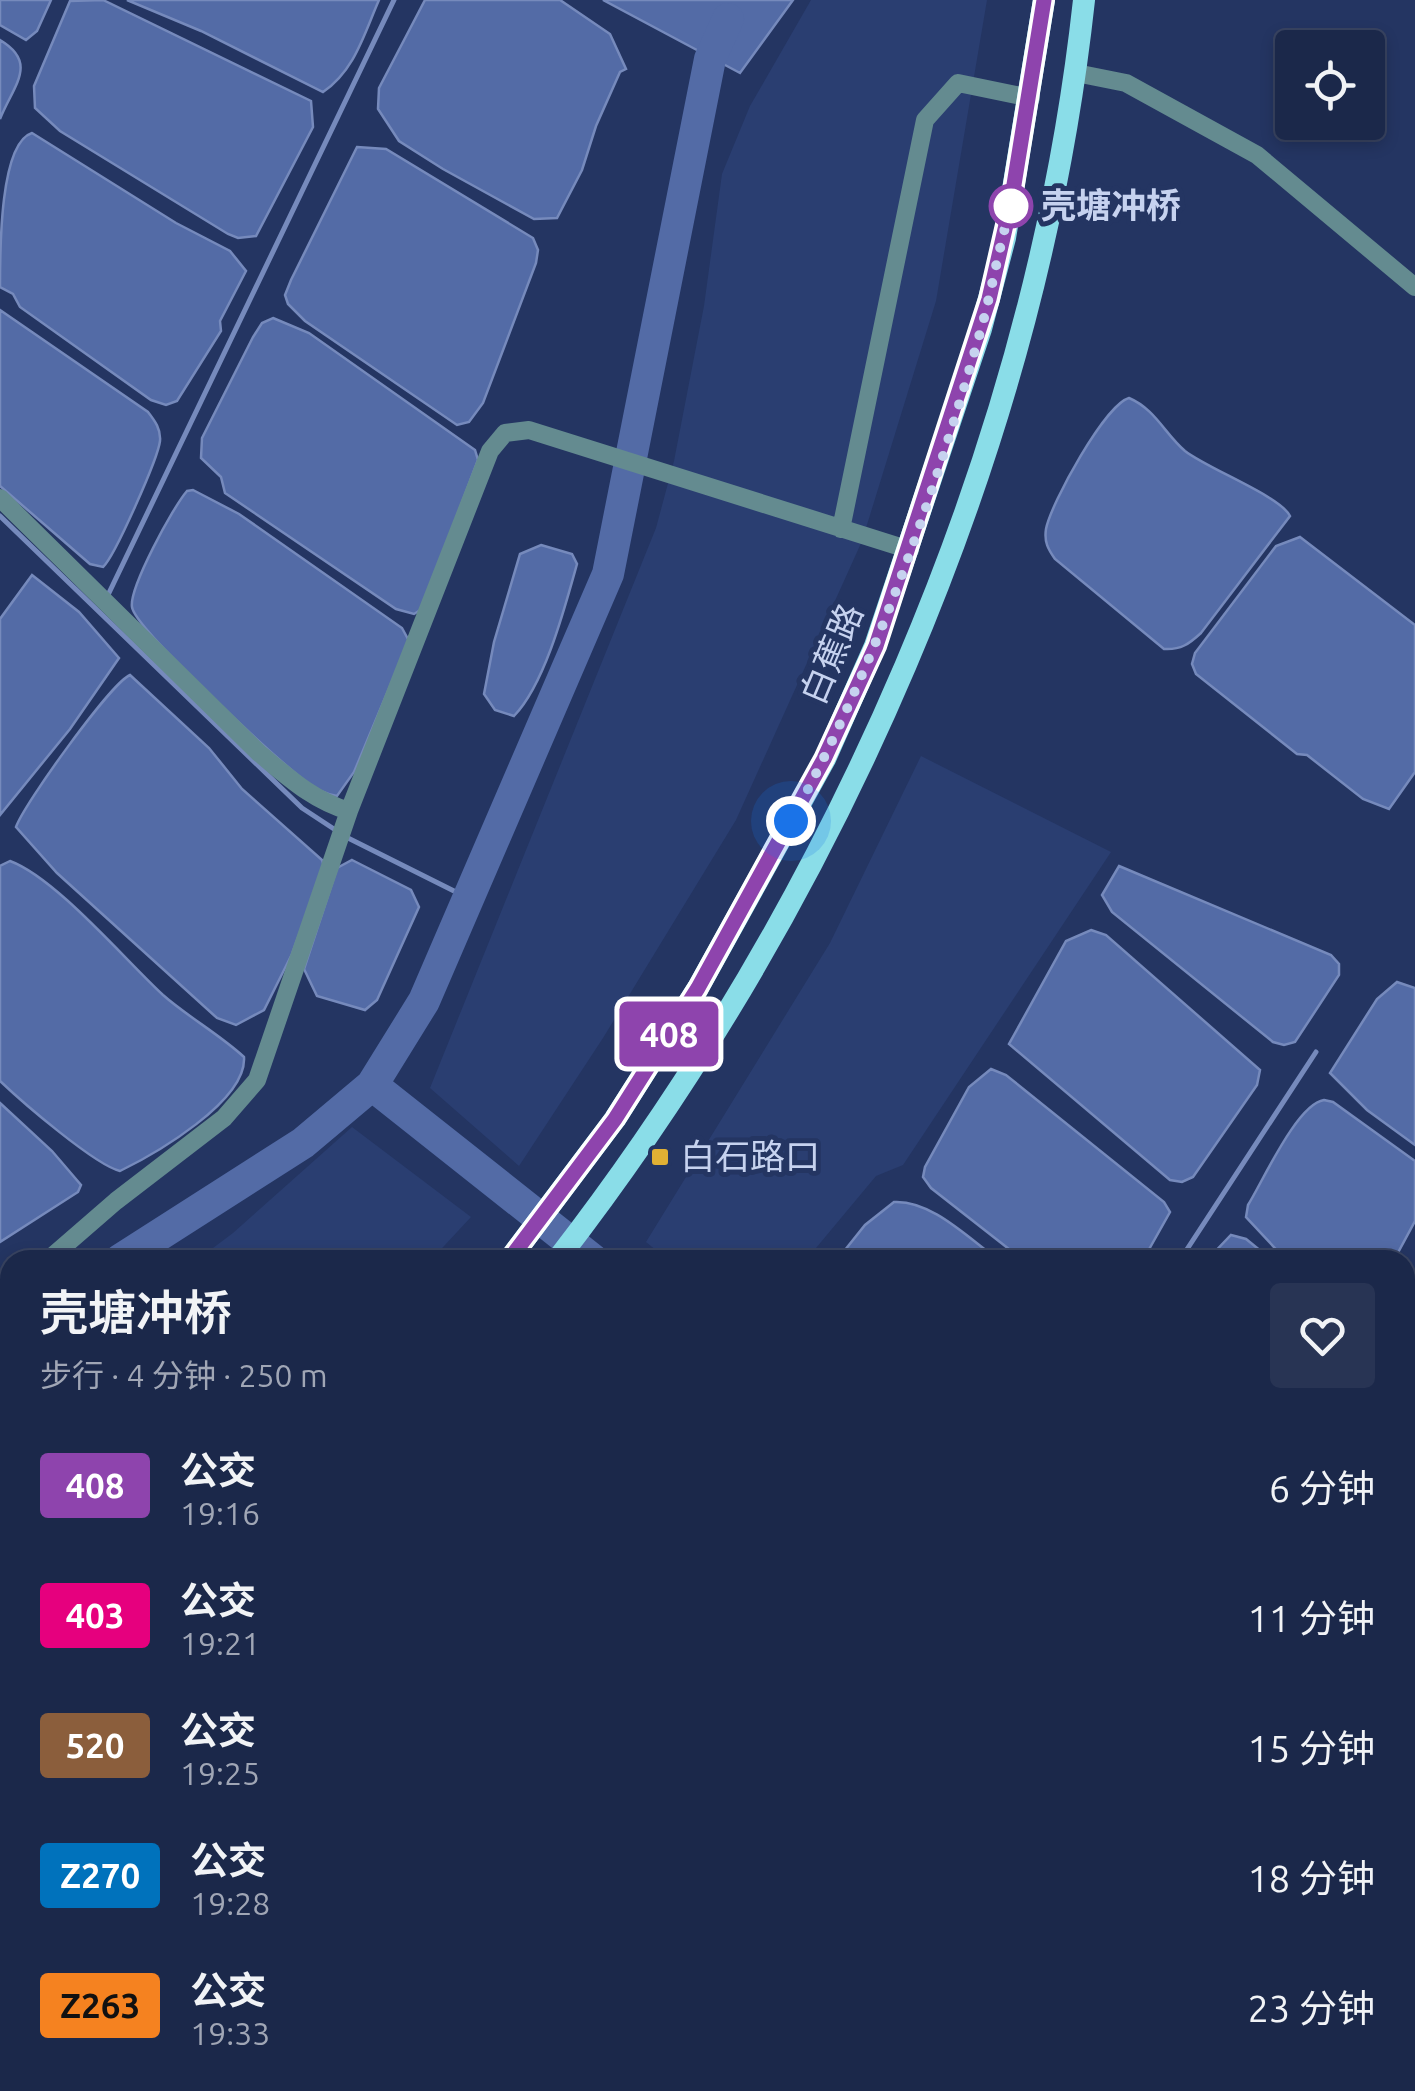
<!DOCTYPE html>
<html lang="zh">
<head>
<meta charset="utf-8">
<style>
	body { margin:0; font-family:Ubuntu,"Noto Sans SC",sans-serif; background:#283454; color:#f1f3f6; height:100vh; display:flex; flex-direction:column; font-size:38px; white-space:nowrap }
	* { box-sizing:border-box; margin:0 }
	p { font-size:32px; color:#a0a6b5 }
	.icon { flex:none; width:55px; height:55px; fill:none; stroke:currentColor; stroke-width:2; stroke-linecap:round; stroke-linejoin:round }
	.map { position:relative; flex:1; overflow:hidden }
	.side { position:absolute; left:0px; top:1250px; width:1415px; height:842px; display:flex; flex-direction:column; background:#1b284a; border-radius:30px 30px 0 0; box-shadow:0 5px 15px #0003,0 0 0 2px #394462 }
	.side>* { flex:none }
	.badge { padding:0 20px; border-radius:8px; font-size:35px; line-height:65px }
	.tools { position:absolute; left:1275px; top:30px; display:grid; gap:20px }
	.tools a { display:grid; place-items:center; width:110px; height:110px; border-radius:10px; background:#1b284a; box-shadow:0 5px 15px #0003,0 0 0 2px #394462; font-size:50px }
	.you { position:absolute; width:50px; height:50px; margin:-25px; border:8px solid #fff; border-radius:50%; background:#1a73e8; box-shadow:0 0 0 15px #1a73e833 }
	.map>.badge { position:absolute; translate:-50% -50%; box-shadow:0 0 0 5px #fff }
	.round { display:grid; place-items:center; flex:none; width:105px; height:105px; border-radius:10px; background:#283454 }
	.summary { display:flex; align-items:center; justify-content:space-between; height:170px; padding:0 40px }
	h1 { font-size:48px; font-weight:600; line-height:75px }
	ul { padding:0; list-style:none }
	li { display:flex; align-items:center; gap:30px; height:130px; padding:0 40px }
	li div { flex:1 }
	li b { display:block; font-size:38px }
	li em { font-style:normal }
	li .badge { min-width:110px; font-weight:700; text-align:center }
	.map>svg:first-child { display:block }
	.built { fill:#2a3e71 }
	.water { fill:#536ba6; stroke:#768abc; stroke-width:2.5 }
	.lines { fill:none; stroke-linecap:round; stroke-linejoin:round }
	.stream { stroke:#768abc; stroke-width:5 }
	.river { stroke:#536ba6; stroke-width:32 }
	.minor { stroke:#648b90; stroke-width:18 }
	.major { stroke:#8adde8; stroke-width:22 }
	.line-casing { stroke:#fff; stroke-width:22 }
	.line { stroke:#8e44ad; stroke-width:15 }
	.walk { stroke:#c6d2ef; stroke-width:10; stroke-dasharray:0 18 }
	.stop-dot { fill:#fff; stroke:#8e44ad; stroke-width:5 }
	.poi-dot { fill:#e0b034; stroke:#243562; stroke-width:4 }
	.labels { text-anchor:middle; stroke-width:10; stroke-linejoin:round; paint-order:stroke }
	.stop-label { font-size:35px; font-weight:bold; fill:#c6d2ef; stroke:#243562; text-anchor:start }
	.street-label { font-size:35px; fill:#c6d2ef; stroke:#243562 }
	.poi-label { font-size:35px; fill:#c6d2ef; stroke:#243562; text-anchor:start }
</style>
</head>
<body>
<div class="map">
<svg width="1415" height="2091" viewBox="0 0 1415 2091">
	<rect width="100%" height="100%" fill="#243562"/>
	<path class="built" d="M 811,0 L 987,0 L 936,301 L 862,541 L 736,820 L 603,1038 L 519,1166 L 430,1088 L 656,528 L 674,461 L 704,306 L 722,174 L 750,106 Z
		M 921,756 L 1111,852 L 903,1165 L 876,1176 L 806,1260 L 668,1260 L 646,1242 L 830,943 Z
		M 352,1127 L 471,1217 L 431,1260 L 197,1260 L 233,1233 Z
		M 10,1394 L 10,1659 L 0,1667 L 0,1401 Z
		M 10,1883 L 10,2029 L 0,2021 L 0,1890 Z
		M 139,2083 L 276,2083 L 269,2091 L 145,2091 Z"/>
	<path class="water" d="M 0,0 L 51,0 L 37,31 L 26,40 L 0,25 Z
		M 103,0 L 311,101 L 313,127 L 256,236 L 238,238 L 228,234 L 60,131 L 35,108 L 34,86 L 70,1 Z
		M 127,0 L 379,0 C 364,34 355,70 323,92 L 201,31 Z
		M 425,0 L 560,0 L 610,34 L 626,69 L 620,72 L 596,126 L 582,170 L 557,218 L 534,219 L 443,169 L 399,141 L 378,109 L 379,88 Z
		M 603,0 L 793,0 L 740,73 Z
		M 0,40 C 39,63 13,86 0,119 Z
		M 32,133 L 176,223 L 230,251 L 246,271 L 220,321 L 221,331 L 177,401 L 166,405 L 151,400 L 20,307 L 13,294 L 0,287 C 0,248 0,143 32,133 Z
		M 357,147 L 386,149 L 533,238 L 538,250 L 536,263 L 483,403 L 469,422 L 457,425 L 305,321 L 288,304 L 285,295 L 291,280 Z
		M 0,310 L 148,412 C 155,421 161,429 160,441 C 158,458 115,556 103,567 L 90,564 L 0,486 Z
		M 273,318 L 309,333 L 475,450 L 478,460 L 422,609 L 414,614 L 396,609 L 225,493 L 221,477 L 201,458 L 202,438 L 253,337 L 262,323 Z
		M 1129,398 C 1155,409 1165,434 1185,451 C 1208,469 1280,496 1290,516 L 1201,633 C 1189,644 1181,650 1164,649 L 1055,559 C 1048,549 1044,542 1046,529 C 1051,503 1105,405 1129,398 Z
		M 193,490 L 239,514 L 402,628 L 409,641 L 354,772 L 337,796 C 326,794 318,791 309,784 C 283,766 135,629 132,607 C 129,588 173,507 187,491 Z
		M 1300,537 L 1415,625 L 1415,772 L 1389,809 L 1363,799 L 1307,755 L 1297,754 L 1196,674 L 1192,664 L 1195,653 L 1276,546 Z
		M 541,545 L 572,554 L 577,564 C 565,607 545,684 514,716 L 495,710 L 484,694 L 494,642 L 520,554 Z
		M 32,575 L 79,612 L 119,658 L 70,729 L 0,815 L 0,619 Z
		M 130,675 L 209,748 L 242,789 L 322,860 L 324,867 L 292,954 L 264,1010 L 236,1025 L 217,1018 L 57,873 L 16,827 C 24,804 111,683 130,675 Z
		M 352,860 L 411,890 L 419,907 L 377,1000 L 365,1010 L 317,996 L 304,969 L 337,868 Z
		M 10,861 C 56,878 125,960 163,995 C 188,1017 219,1034 244,1057 C 247,1101 155,1154 120,1171 C 95,1165 22,1102 0,1081 L 0,866 Z
		M 1119,866 L 1331,955 L 1339,964 L 1339,975 L 1295,1042 L 1284,1045 L 1273,1042 L 1112,912 L 1102,895 Z
		M 1091,930 L 1106,935 L 1260,1070 L 1257,1085 L 1193,1177 L 1182,1182 L 1170,1180 L 1009,1044 L 1066,941 Z
		M 1397,982 L 1415,988 L 1415,1145 L 1367,1110 L 1330,1073 L 1377,999 Z
		M 991,1069 L 1006,1075 L 1164,1202 L 1170,1212 L 1143,1260 L 1023,1260 L 931,1188 L 923,1177 L 925,1167 L 969,1087 Z
		M 1324,1100 L 1333,1102 L 1415,1161 L 1415,1221 L 1394,1260 L 1286,1260 L 1246,1217 L 1248,1205 C 1263,1181 1297,1104 1324,1100 Z
		M 0,1103 L 52,1151 L 81,1185 L 78,1192 L 0,1242 Z
		M 894,1202 C 932,1200 969,1239 999,1260 L 837,1260 L 865,1225 Z
		M 1231,1235 L 1246,1239 L 1272,1260 L 1207,1260 Z
		M 1409,1451 L 1415,1452 L 1415,1592 L 1405,1605 L 1405,1457 Z
		M 1415,1609 L 1415,1802 L 1405,1796 L 1405,1623 Z
		M 1415,1975 L 1415,2091 L 1362,2091 L 1366,2083 L 1405,2082 L 1405,1997 Z"/>
	<g class="lines">
		<path class="stream" d="M 0,516 L 302,808 L 337,831
			M 107,597 L 394,0
			M 346,837 L 468,898
			M 1180,1260 L 1316,1052"/>
		<path class="river" d="M 372,1085 L 593,1260
			M 120,1260 L 303,1143 L 372,1085 L 424,1001 L 608,574 L 710,59 L 728,19
			M 0,1337 L 10,1330
			M 1405,1851 L 1415,1858"/>
		<path class="minor" d="M 1076,73 L 1126,83 L 1257,155 L 1415,287
			M 0,498 L 259,753 C 288,777 312,800 349,811
			M 841,529 L 925,120 L 958,83 L 1031,98
			M 48,1260 L 116,1201 L 224,1118 L 257,1080 L 349,811 L 490,451 L 505,433 L 529,430 L 910,550
			M 0,1291 L 10,1288
			M 650,2082 L 661,2091
			M 1112,2082 L 1119,2091"/>
		<path class="major" d="M 509,1260 L 615,1119 L 698,988 L 825,759 L 875,646 L 981,329 L 1005,238 L 1044,0
			M 557,1260 C 833,903 1035,451 1084,0
			M 0,1748 L 10,1741
			M 0,1793 L 10,1786"/>
	</g>
	<g class="lines">
		<g class="line-casing">
			<path id="line" d="M 509,1260 L 615,1119 L 698,988 L 824,759 L 876,646 L 989,299 L 1011,203 L 1044,0"/>
		</g>
		<use href="#line" class="line"/>
		<path class="walk" d="M 791,821 C 876,666 934,496 982,326 C 992,288 1002,234 1011,206"/>
	</g>
	<circle class="stop-dot" cx="1011" cy="206" r="20"/>
	<rect class="poi-dot" x="650" y="1147" width="20" height="20" rx="5"/>
	<g class="labels">
		<g class="stop-label">
			<text x="1041" y="218">壳塘冲桥</text>
		</g>
		<g class="street-label">
			<text transform="translate(832 654) rotate(-67)" y="12">白蕉路</text>
		</g>
		<g class="poi-label">
			<text x="680" y="1169">白石路口</text>
		</g>
	</g>
</svg>
<div class="tools">
<a><svg class="icon" aria-label="locate" viewBox="0 0 24 24"><circle cx="12" cy="12" r="6"/><path d="M12 2v4M12 18v4M2 12h4M18 12h4"/></svg></a>
</div>
<div class="you" style="left:791px;top:821px"></div>
<b class="badge" style="left:669px;top:1034px;background:#8e44ad;color:#fff">408</b>
<section class="side">
<div class="summary"><div><h1>壳塘冲桥</h1><p>步行 · 4 分钟 · 250 m</p></div><a class="round"><svg class="icon" aria-label="heart" viewBox="0 0 24 24"><path d="M12 20l-8-8c-3-5 5-10 8-4 3-6 11-1 8 4z"/></svg></a></div>
<ul>
<li><span class="badge" style="background:#8e44ad;color:#fff">408</span><div><b>公交</b><p>19:16</p></div><em>6 分钟</em></li>
<li><span class="badge" style="background:#e6007e;color:#fff">403</span><div><b>公交</b><p>19:21</p></div><em>11 分钟</em></li>
<li><span class="badge" style="background:#8b5e3c;color:#fff">520</span><div><b>公交</b><p>19:25</p></div><em>15 分钟</em></li>
<li><span class="badge" style="background:#0072bc;color:#fff">Z270</span><div><b>公交</b><p>19:28</p></div><em>18 分钟</em></li>
<li><span class="badge" style="background:#f58220;color:#111">Z263</span><div><b>公交</b><p>19:33</p></div><em>23 分钟</em></li>
</ul>
</section>
</div>
</body>
</html>
